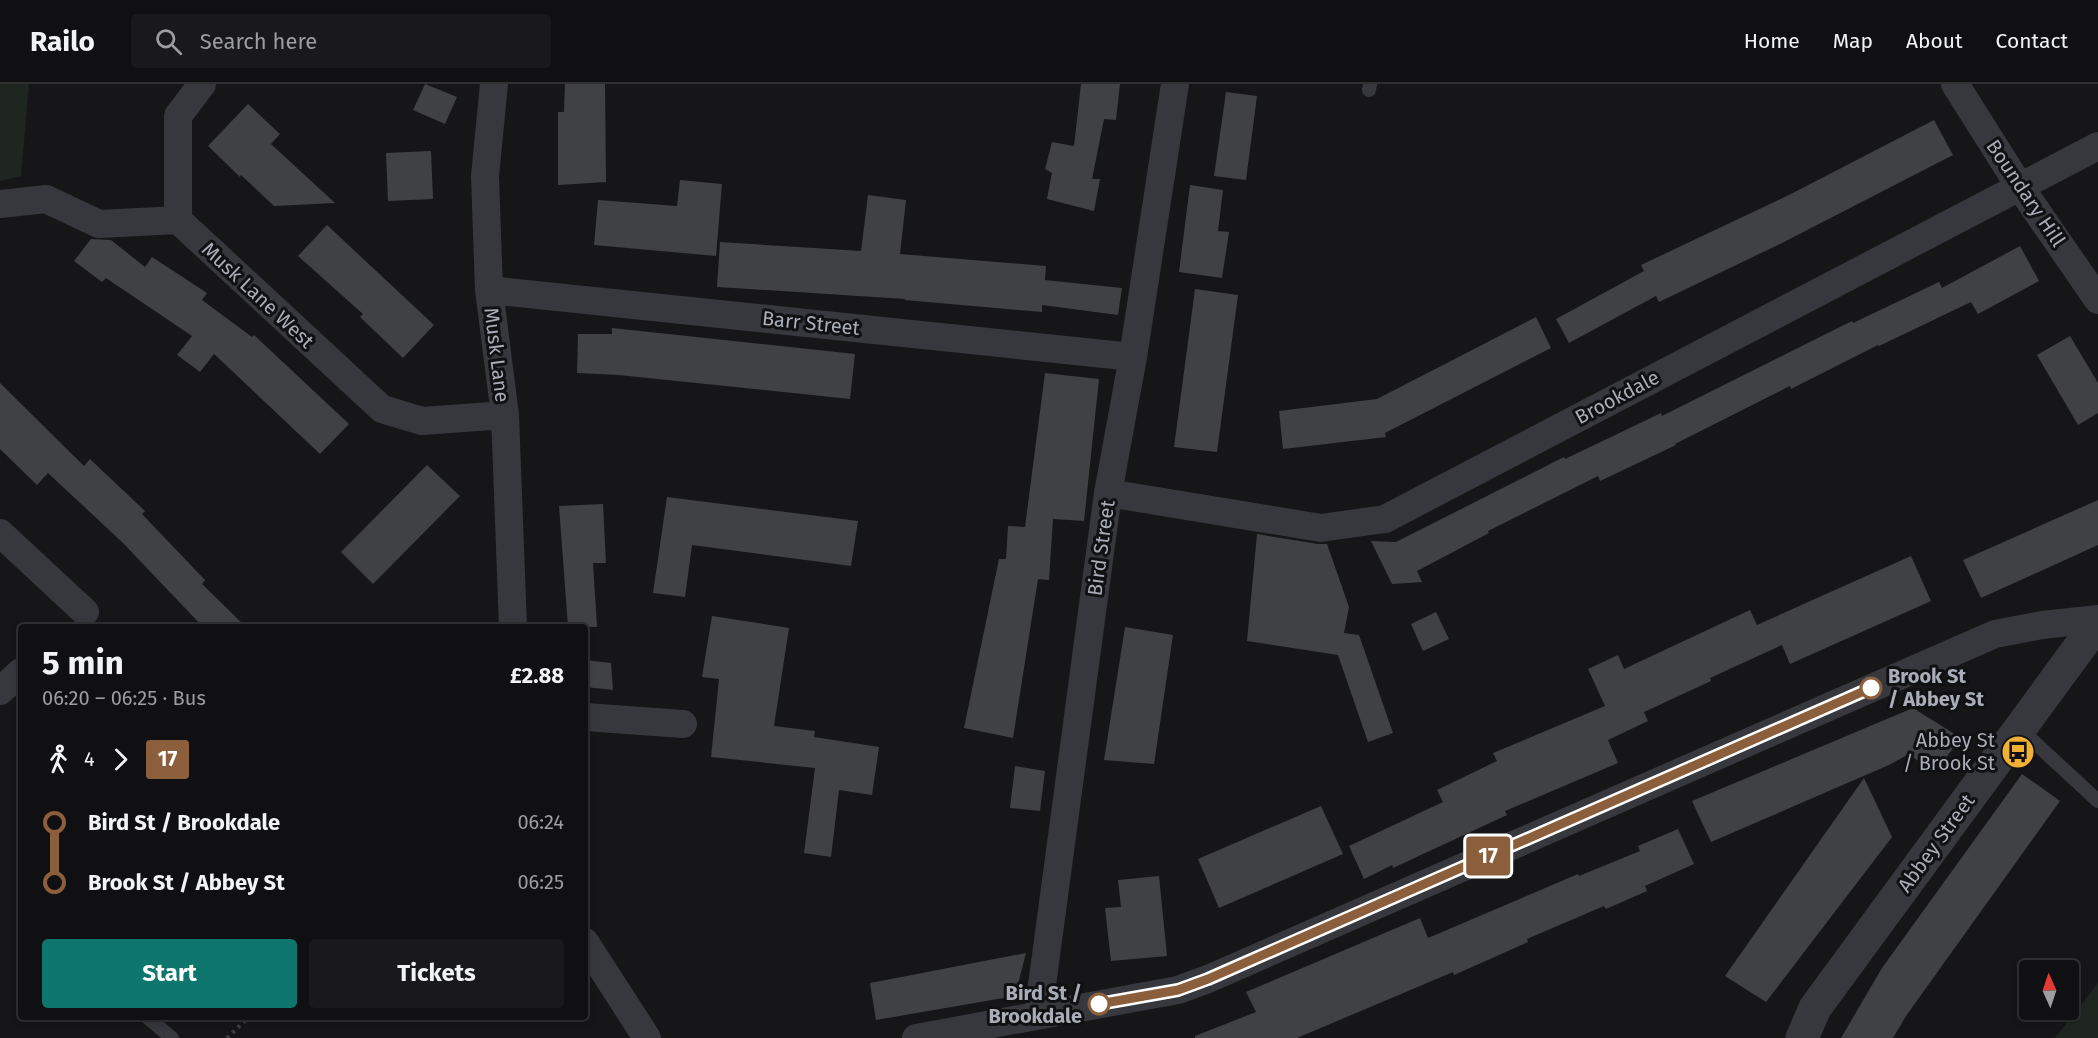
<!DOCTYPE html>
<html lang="en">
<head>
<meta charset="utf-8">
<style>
	body { margin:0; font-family:"Fira Sans",sans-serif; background:#19191b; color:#f1f3f6; height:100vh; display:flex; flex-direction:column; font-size:22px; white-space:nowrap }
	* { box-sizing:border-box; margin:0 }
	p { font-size:20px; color:#9c9d9f }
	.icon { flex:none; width:33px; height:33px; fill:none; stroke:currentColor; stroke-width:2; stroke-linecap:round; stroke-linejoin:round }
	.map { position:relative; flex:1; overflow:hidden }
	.details { position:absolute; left:18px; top:540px; width:570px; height:396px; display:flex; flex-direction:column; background:#101012; border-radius:6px; box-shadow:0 3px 9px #0003,0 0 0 2px #303032 }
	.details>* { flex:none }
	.badge { padding:0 12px; border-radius:4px; font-size:21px; line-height:39px }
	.needle { width:39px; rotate:357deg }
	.tools { position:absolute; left:2019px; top:876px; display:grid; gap:12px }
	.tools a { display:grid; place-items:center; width:60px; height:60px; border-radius:6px; background:#101012; box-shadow:0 3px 9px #0003,0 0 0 2px #303032; font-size:30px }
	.map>.badge { position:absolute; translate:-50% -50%; box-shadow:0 0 0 3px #fff }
	.legs { display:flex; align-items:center; gap:9px; height:66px; padding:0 24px; font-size:20px }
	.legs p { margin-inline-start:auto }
	.summary { display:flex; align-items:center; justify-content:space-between; height:102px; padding:0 24px }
	h1 { font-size:33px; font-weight:700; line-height:45px }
	.primary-button { display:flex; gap:12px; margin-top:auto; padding:12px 24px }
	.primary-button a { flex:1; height:69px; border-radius:6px; background:#0f766e; color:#fff; font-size:24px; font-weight:700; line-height:69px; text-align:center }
	.primary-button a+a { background:#19191b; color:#f1f3f6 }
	ul { padding:0 24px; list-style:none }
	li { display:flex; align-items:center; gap:21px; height:60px; font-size:22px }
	li i { display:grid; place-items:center; width:9px; height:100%; margin:0 8px; background:currentColor }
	li i::after { content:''; width:15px; height:15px; margin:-8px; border:4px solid; border-radius:50%; background:#101012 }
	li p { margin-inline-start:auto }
	li:first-child i { background:linear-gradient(#0000 50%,currentColor 0) }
	li:last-child i { background:linear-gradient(currentColor 50%,#0000 0) }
	header { display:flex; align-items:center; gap:36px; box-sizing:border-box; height:84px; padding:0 30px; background:#101012; border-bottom:2px solid #303032 }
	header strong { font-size:28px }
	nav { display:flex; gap:33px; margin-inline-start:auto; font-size:21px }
	.search { width:420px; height:54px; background:#19191b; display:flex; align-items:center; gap:15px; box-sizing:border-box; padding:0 21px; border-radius:6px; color:#9c9d9f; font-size:22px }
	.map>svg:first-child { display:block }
	.green { fill:#1e261f }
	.building { fill:#404145 }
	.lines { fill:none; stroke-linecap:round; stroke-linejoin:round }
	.path { stroke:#3d3f44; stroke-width:4; stroke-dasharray:3 4.5; stroke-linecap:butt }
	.service { stroke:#37383d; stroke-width:14 }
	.minor { stroke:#37383d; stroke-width:28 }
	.tertiary { stroke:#37383d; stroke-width:33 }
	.line-1-casing { stroke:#fff; stroke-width:14 }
	.line-1 { stroke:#8b5e3c; stroke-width:9 }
	.stop-1-dot { fill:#fff; stroke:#8b5e3c; stroke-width:3 }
	.labels { text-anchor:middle; stroke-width:6; stroke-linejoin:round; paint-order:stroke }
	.street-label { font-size:20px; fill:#a8adb8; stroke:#111113 }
	.stop-label { font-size:20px; font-weight:bold; fill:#a8adb8; stroke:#111113; text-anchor:start }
	.poi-label { font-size:20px; fill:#a8adb8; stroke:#111113; text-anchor:end }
</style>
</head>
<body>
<header>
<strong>Railo</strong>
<div class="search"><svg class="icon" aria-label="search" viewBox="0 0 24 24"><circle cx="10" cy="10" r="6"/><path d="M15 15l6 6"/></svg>Search here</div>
<nav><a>Home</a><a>Map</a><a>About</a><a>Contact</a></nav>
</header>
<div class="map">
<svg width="2098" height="954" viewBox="0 0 2098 954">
	<rect width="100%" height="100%" fill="#161618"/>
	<path class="green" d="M 0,0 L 29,0 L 21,92 L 0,97 Z
		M 2098,899 L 2098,954 L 2055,954 Z"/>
	<path class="building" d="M 425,0 L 457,13 L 445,40 L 413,26 Z
		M 565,0 L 605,0 L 606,98 L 558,101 L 558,28 L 564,28 Z
		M 1081,0 L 1120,0 L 1116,36 L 1104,35 L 1092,95 L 1100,95 L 1094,127 L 1047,115 L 1052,89 L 1045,85 L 1052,58 L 1074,62 Z
		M 1226,8 L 1257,12 L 1246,96 L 1214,92 Z
		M 248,20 L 280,50 L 271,60 L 335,119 L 274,122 L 241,91 L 240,93 L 208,62 Z
		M 1934,36 L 1953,71 L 1782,159 L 1659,218 L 1656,212 L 1569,259 L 1556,235 L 1644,187 L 1641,181 L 1787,112 Z
		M 431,67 L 433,115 L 388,117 L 386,69 Z
		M 680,96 L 722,100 L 716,172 L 594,161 L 598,116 L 677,122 Z
		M 1190,101 L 1223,106 L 1218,147 L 1229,148 L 1222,194 L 1179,188 Z
		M 868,111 L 906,116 L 900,170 L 1046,182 L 1045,196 L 1122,204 L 1118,231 L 1042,221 L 1042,228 L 905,216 L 905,215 L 717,203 L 720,158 L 861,167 Z
		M 327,141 L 434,241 L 403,274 L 360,233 L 363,230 L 298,172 Z
		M 91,155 L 111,156 L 145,183 L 152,173 L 207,209 L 202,216 L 252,253 L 254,251 L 349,340 L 320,370 L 214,270 L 200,288 L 177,271 L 192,252 L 106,194 L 102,198 L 74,177 Z
		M 2020,162 L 2039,197 L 1978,230 L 1971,218 L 1879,262 L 1878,261 L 1791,305 L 1790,302 L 1675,360 L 1676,361 L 1600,397 L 1598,392 L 1488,447 L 1489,449 L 1417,487 L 1422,498 L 1392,500 L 1371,457 L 1396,458 L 1564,373 L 1565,375 L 1661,329 L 1662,332 L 1852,237 L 1853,239 L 1939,198 L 1942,204 Z
		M 1195,205 L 1238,211 L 1217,368 L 1174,363 Z
		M 1536,233 L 1551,264 L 1385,349 L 1386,353 L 1283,365 L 1279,327 L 1377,315 Z
		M 612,244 L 855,270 L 850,315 L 619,291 L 577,289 L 578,250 L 612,250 Z
		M 2070,252 L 2098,299 L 2098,329 L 2078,341 L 2037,271 Z
		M 1045,289 L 1099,295 L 1084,437 L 1053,435 L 1049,496 L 1038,495 L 1013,654 L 964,644 L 999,475 L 1006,475 L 1008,442 L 1025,443 Z
		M 0,299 L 84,382 L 90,375 L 145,427 L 142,430 L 205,496 L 202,500 L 246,543 L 203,543 L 123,459 L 48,389 L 37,401 L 0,365 Z
		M 427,381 L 460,412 L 373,500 L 341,468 Z
		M 667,413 L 858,437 L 851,482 L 692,461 L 685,513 L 653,509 Z
		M 2098,416 L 2098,461 L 1981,514 L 1963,476 Z
		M 603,420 L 606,479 L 593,479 L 597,543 L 568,543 L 559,422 Z
		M 1257,450 L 1318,460 L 1327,460 L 1349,523 L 1344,549 L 1359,551 L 1393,649 L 1368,658 L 1338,571 L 1247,557 Z
		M 1911,472 L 1931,517 L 1790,580 L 1782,561 L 1710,594 L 1711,597 L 1644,628 L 1648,637 L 1608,656 L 1618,679 L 1505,727 L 1507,731 L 1393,784 L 1392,781 L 1364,795 L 1349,762 L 1443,718 L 1437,706 L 1497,677 L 1493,669 L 1605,622 L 1588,585 L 1618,571 L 1624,585 L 1750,526 L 1757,541 Z
		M 1436,528 L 1449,555 L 1423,567 L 1411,540 Z
		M 712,532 L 789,544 L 774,642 L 815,647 L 814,653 L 879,663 L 872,711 L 839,706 L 831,773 L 804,769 L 815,684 L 711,673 L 719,595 L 702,593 Z
		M 1125,543 L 1173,551 L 1154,680 L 1104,676 Z
		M 585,576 L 611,579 L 613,606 L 585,603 Z
		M 1913,624 L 1961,654 L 1934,689 L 1909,670 L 1889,681 L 1711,758 L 1692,717 Z
		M 1015,682 L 1045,687 L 1040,727 L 1010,724 Z
		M 2022,690 L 2060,717 L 1906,932 L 1893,954 L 1841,954 L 1882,884 Z
		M 1864,694 L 1892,753 L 1766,918 L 1725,892 Z
		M 1321,722 L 1343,770 L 1219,824 L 1198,775 Z
		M 1678,745 L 1694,780 L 1645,802 L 1647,807 L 1606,825 L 1604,822 L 1527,855 L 1528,858 L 1454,891 L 1453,888 L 1297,954 L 1195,954 L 1195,952 L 1256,928 L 1246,908 L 1420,834 L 1428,854 L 1578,790 L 1579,792 L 1640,767 L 1638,762 Z
		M 1159,792 L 1167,872 L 1111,877 L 1105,824 L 1121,823 L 1118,796 Z
		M 1026,869 L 1015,912 L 876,936 L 870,899 Z"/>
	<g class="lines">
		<path class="path" d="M 227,954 L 249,933"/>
		<path class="service" d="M 1369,6 L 1370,0
			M 2020,645 L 2098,717
			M 147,933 L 172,954"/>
		<path class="minor" d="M 494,0 L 485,92 L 489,206 L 505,331 L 513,543
			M 1955,0 L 2020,103 L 2098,216
			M 0,120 L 46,115 L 99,140 L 178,136 L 382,325 L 422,337 L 505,331
			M 178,136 L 178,32 L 202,0
			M 489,206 L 1133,273
			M 1108,409 L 1321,444 L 1385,435 L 2098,62
			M 0,449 L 85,528
			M 0,607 L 21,588
			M 585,633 L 683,640
			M 585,858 L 647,954
			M 1038,931 L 1108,409 L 1133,273 L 1175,0
			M 916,954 L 1178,906 L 1208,895 L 1995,550 L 2042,541 L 2098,535"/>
		<path class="tertiary" d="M 1802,954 L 1815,924 L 2098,538"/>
	</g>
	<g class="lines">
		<g class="line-1-casing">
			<path id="line-1" d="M 1099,920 L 1178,906 L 1208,895 L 1871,604"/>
		</g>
		<use href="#line-1" class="line-1"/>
	</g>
	<defs>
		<g id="bus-disc" transform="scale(1.725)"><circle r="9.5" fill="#f2b134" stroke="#111113"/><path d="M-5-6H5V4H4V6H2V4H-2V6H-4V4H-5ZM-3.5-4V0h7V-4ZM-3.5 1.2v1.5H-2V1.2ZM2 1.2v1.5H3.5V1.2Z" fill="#111"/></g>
	</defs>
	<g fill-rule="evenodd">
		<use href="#bus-disc" x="2018" y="668"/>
	</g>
	<g class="stop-1-dot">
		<circle cx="1871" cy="604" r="10"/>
		<circle cx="1099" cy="920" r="10"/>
	</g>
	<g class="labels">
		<g class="street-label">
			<text transform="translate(2026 109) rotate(56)" y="7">Boundary Hill</text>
			<text transform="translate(258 211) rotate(43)" y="7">Musk Lane West</text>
			<text transform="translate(811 239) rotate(6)" y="7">Barr Street</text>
			<text transform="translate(497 271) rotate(83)" y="7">Musk Lane</text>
			<text transform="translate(1617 313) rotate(-28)" y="7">Brookdale</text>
			<text transform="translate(1101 464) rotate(-82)" y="7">Bird Street</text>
			<text transform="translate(1936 759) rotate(-54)" y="7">Abbey Street</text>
		</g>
		<g class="stop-label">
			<text x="1888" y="599">Brook St<tspan x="1888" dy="23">/ Abbey St</tspan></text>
			<text x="1082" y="916" text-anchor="end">Bird St /<tspan x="1082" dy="23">Brookdale</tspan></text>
		</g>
		<g class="poi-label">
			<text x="1995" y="663">Abbey St<tspan x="1995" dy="23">/ Brook St</tspan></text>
		</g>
	</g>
</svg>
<div class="tools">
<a><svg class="needle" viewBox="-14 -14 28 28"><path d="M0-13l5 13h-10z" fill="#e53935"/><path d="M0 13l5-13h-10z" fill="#9c9d9f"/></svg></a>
</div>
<b class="badge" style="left:1488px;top:772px;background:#8b5e3c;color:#fff">17</b>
<section class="details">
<div class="summary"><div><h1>5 min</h1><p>06:20 – 06:25 · Bus</p></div><b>£2.88</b></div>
<div class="legs"><svg class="icon" aria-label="walk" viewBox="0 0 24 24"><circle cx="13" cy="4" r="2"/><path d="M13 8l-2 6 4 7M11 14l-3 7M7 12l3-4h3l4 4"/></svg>4<svg class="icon" aria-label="forward" viewBox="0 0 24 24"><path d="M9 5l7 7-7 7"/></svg><b class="badge" style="background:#8b5e3c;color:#fff">17</b></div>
<ul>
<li><i style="color:#8b5e3c"></i><b>Bird St / Brookdale</b><p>06:24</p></li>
<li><i style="color:#8b5e3c"></i><b>Brook St / Abbey St</b><p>06:25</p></li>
</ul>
<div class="primary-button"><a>Start</a><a>Tickets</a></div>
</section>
</div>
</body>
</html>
